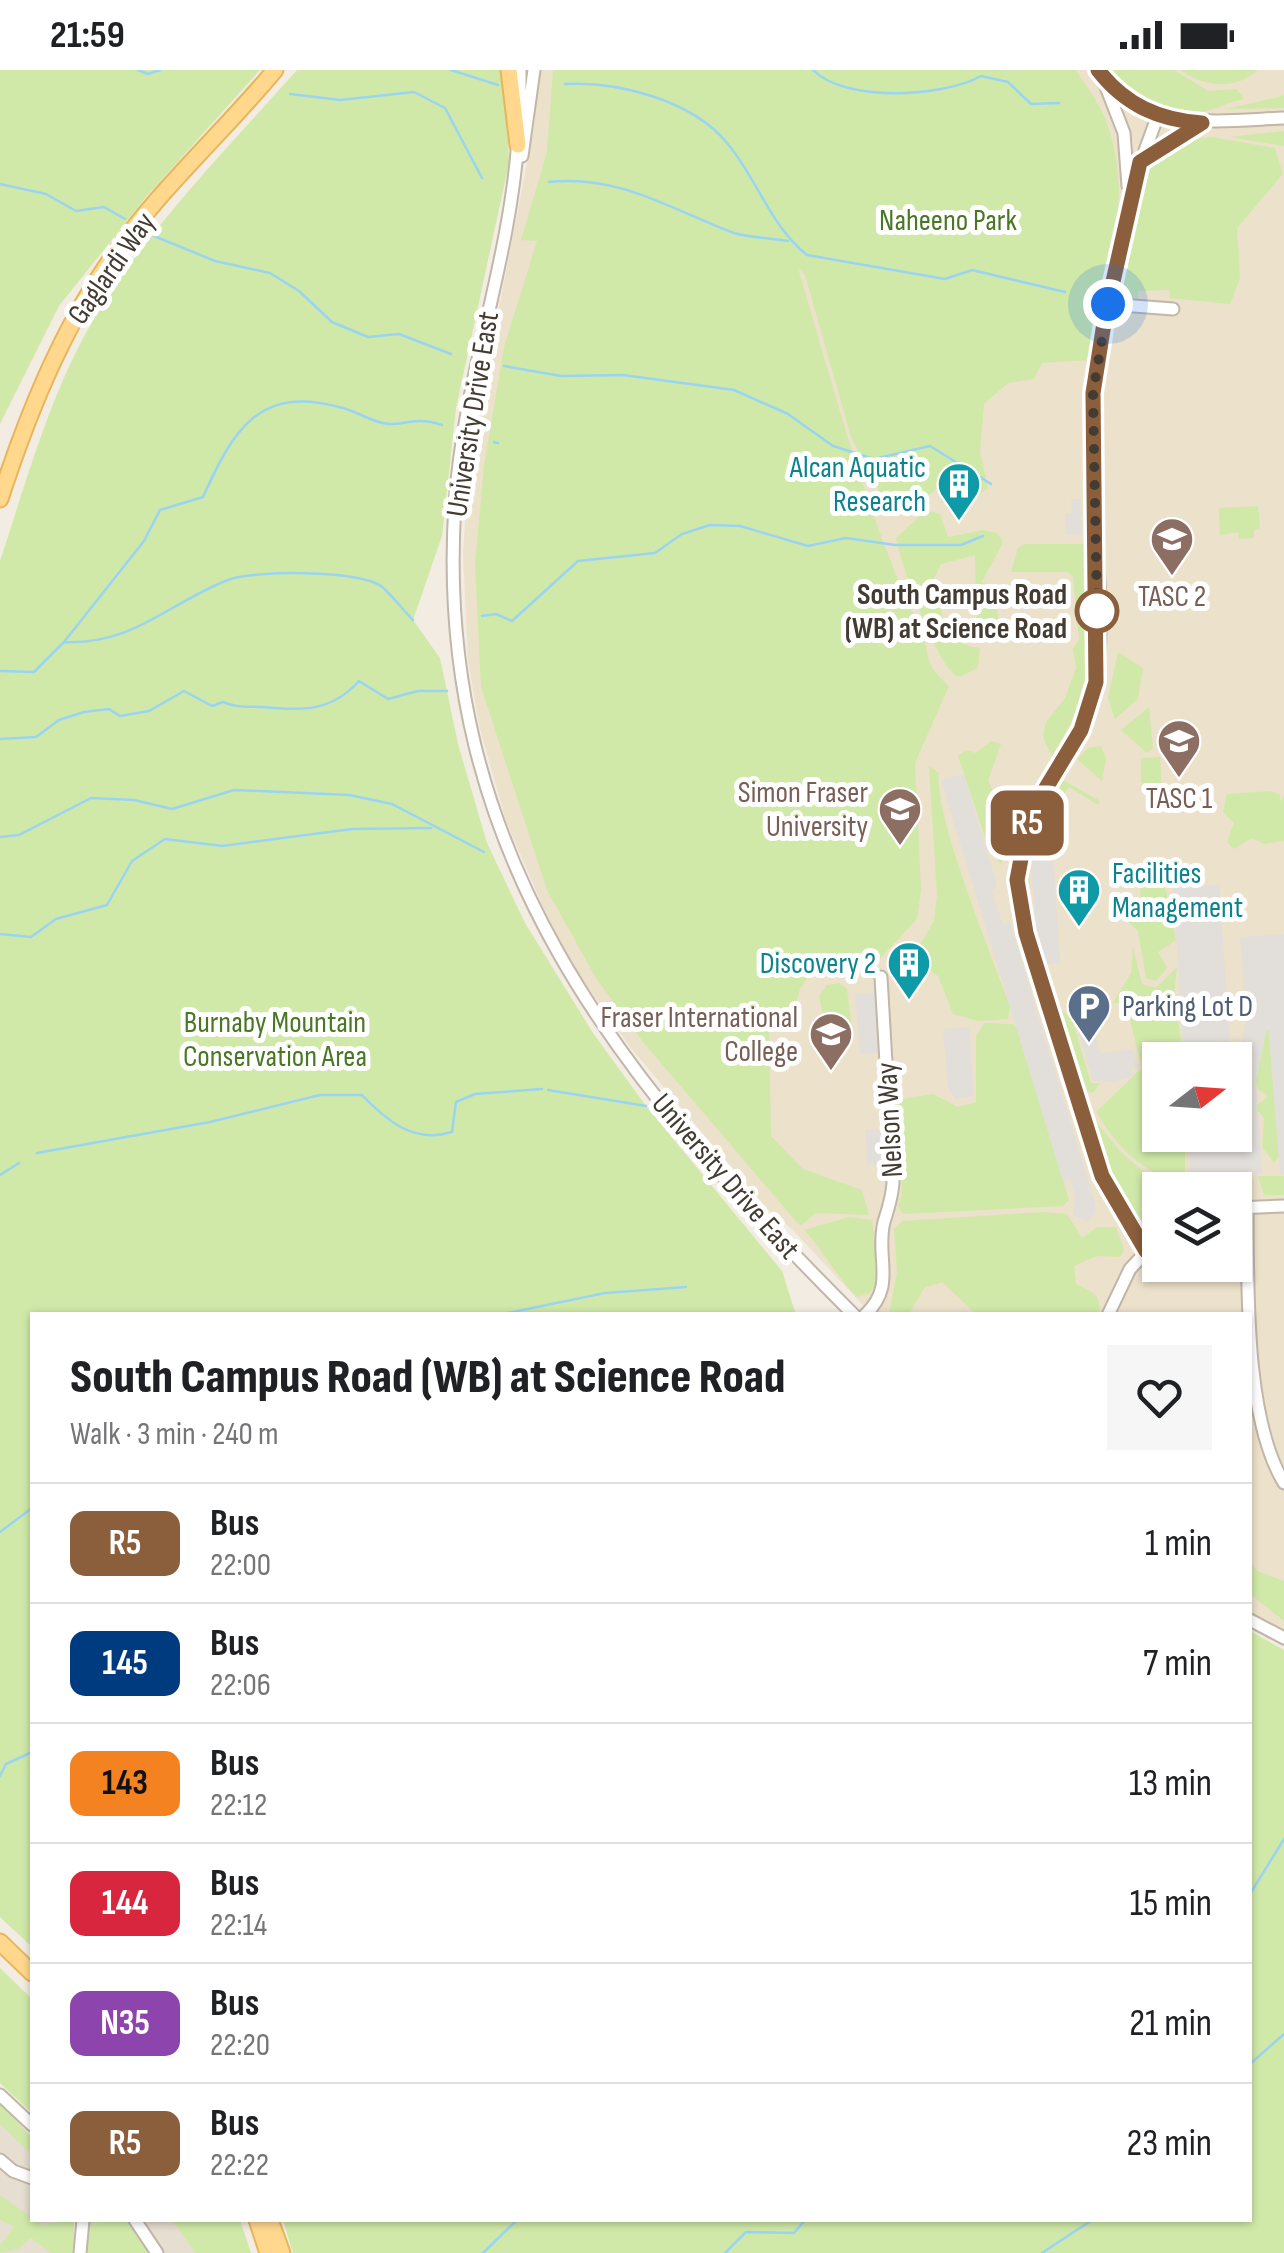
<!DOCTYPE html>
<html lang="en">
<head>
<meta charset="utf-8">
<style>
	body { margin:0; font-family:"Sofia Sans Condensed",sans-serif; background:#f6f6f6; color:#202124; height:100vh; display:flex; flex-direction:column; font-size:38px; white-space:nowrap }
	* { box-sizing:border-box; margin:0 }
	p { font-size:32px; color:#757577 }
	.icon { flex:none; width:55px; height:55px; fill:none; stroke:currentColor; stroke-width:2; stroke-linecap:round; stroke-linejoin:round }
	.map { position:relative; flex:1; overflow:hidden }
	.sheet { position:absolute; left:30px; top:1242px; width:1222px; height:910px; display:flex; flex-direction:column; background:#fff; border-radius:0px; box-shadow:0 2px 8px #0004 }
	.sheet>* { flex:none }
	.badge { padding:0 20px; border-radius:15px; font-size:35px; line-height:65px }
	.needle { width:65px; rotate:73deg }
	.tools { position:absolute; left:1142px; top:972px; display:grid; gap:20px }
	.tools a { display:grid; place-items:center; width:110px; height:110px; border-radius:0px; background:#fff; box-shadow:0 2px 8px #0004; font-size:50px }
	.you { position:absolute; width:50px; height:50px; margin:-25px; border:8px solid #fff; border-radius:50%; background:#1a73e8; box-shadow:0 0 0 15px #1a73e833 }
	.map>.badge { position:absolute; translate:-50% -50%; box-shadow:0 0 0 5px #fff }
	.round { display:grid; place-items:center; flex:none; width:105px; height:105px; border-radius:0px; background:#f6f6f6 }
	.headline { display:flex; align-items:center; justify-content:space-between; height:170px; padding:0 40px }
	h1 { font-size:48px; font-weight:800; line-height:75px }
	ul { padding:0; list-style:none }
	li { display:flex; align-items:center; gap:30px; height:120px; padding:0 40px; border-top:2px solid #e0e0e0 }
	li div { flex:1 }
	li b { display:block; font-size:38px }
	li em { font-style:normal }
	li .badge { min-width:110px; font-weight:700; text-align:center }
	.status { display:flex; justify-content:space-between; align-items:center; height:70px; padding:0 50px; background:#fff; direction:ltr }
	.status svg { height:28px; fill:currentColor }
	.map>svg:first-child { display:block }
	.residential { fill:#e6ded0 }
	.education { fill:#ece1cb; fill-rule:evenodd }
	.green { fill:#d0e9a8 }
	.parking { fill:#e2dfdb }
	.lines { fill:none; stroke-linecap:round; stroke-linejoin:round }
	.stream { stroke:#9ad4f3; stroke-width:2.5 }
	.minor-casing { stroke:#c1b6a8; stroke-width:15 }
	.major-casing { stroke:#e8b55a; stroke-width:19 }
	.minor { stroke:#fff; stroke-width:11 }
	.major { stroke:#ffd88e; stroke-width:15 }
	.line-casing { stroke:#fff; stroke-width:22 }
	.line { stroke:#8b5e3c; stroke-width:15 }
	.walk { stroke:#443c32; stroke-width:10; stroke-dasharray:0 18 }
	.stop-dot { fill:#fff; stroke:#8b5e3c; stroke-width:5 }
	.labels { text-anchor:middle; stroke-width:10; stroke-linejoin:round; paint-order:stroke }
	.park-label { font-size:30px; fill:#497724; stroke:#fff }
	.street-label { font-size:30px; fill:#443c32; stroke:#fff }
	.culture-label { font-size:30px; fill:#0d838f; stroke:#fff; text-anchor:end }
	.stop-label { font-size:30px; font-weight:bold; fill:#443c32; stroke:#fff; text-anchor:end }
	.education-label { font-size:30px; fill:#785e54; stroke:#fff }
	.service-label { font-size:30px; fill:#4e5e75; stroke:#fff; text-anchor:start }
</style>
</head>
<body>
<div class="status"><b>21:59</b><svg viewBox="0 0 49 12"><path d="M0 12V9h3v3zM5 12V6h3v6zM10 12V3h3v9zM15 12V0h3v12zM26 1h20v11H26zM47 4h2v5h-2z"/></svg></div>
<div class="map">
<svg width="1284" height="2183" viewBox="0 0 1284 2183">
	<rect width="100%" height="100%" fill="#f2ece2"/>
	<path class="residential" d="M 0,2036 L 32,2067 L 32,2150 L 74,2150 L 68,2183 L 0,2183 Z
		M 90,2150 L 232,2150 L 245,2183 L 87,2183 Z"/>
	<path class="education" d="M 539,0 L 1284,0 L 1284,1562 L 1250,1543 L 1250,1245 L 872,1245 L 792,1159 L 766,1138 L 630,977 L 578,903 L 548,849 L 506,751 L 479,655 L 468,590 L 463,484 L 469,393 L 534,57 ZM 1160,990 L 1235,990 L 1235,1065 L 1160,1065 ZM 1160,1120 L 1235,1120 L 1235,1195 L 1160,1195 Z"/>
	<path class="green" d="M 0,0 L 260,0 L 146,127 L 59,236 L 0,354 Z
		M 297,0 L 505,0 L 509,93 L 456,338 L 442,466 L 413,550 L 440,588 L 458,674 L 487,773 L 525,853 L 593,963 L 646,1036 L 782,1201 L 796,1245 L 32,1245 L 32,1877 L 0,1847 L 0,491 C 27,410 50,323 94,249 C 149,157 227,79 297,0 Z
		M 553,0 L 1076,0 C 1085,15 1097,30 1104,46 C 1137,124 1107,212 1089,290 L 1042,293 L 1034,309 L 1008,313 L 984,334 L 980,382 L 988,418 L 979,425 L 961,420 L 941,433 L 942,427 L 963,412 L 966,397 C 944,408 932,427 910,438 L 879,421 L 851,367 L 805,205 L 798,198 C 834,319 865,442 919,557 C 933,587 920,591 949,616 L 915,693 L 921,820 L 917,849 L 875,894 L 811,903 L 800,919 L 793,945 L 769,957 L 771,1066 L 803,1099 L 862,1120 L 869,1145 L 816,1143 L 800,1156 L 643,972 L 596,908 L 547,820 L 481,617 L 475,494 L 484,396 L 504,277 L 537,171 L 521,170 L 547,82 Z
		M 1107,0 L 1174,0 L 1208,21 L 1237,19 L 1244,29 C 1229,32 1219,38 1206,41 C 1173,47 1130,26 1107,0 Z
		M 1180,0 L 1258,0 C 1233,21 1206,17 1180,0 Z
		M 1284,24 L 1284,38 L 1226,39 L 1279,27 Z
		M 1284,61 L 1284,76 L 1229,67 Z
		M 1212,67 L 1275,78 L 1283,104 L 1237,158 L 1240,208 L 1230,234 L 1170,228 L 1169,220 L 1138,221 L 1138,228 L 1121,228 C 1116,212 1125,190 1128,173 C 1140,115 1144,73 1212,67 Z
		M 1258,436 L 1260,459 L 1254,460 L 1254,468 L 1239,469 L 1238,462 L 1220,465 L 1219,438 Z
		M 926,440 L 940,444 L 948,467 L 983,460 L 997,463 L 1003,472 L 982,512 L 996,521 L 998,551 L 991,567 L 977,564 L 975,485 L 941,494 L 934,509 C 941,540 943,575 980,578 L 978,598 L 959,607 C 938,601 901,494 896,468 Z
		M 1024,474 L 1084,474 L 1084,509 L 1090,519 C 1084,595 1097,615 1052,686 L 1043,667 L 1046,652 L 1065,628 L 1076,598 L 1073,579 L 1079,570 L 1073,506 L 1067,502 L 1011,502 L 1018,478 Z
		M 1118,582 L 1143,598 L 1138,629 L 1115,649 L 1108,628 Z
		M 1149,637 L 1153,678 L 1147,683 L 1121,660 Z
		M 991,671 L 1001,674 L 988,711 L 993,721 L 1020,730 L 1023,744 L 1001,794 L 988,776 L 958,686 L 966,680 L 976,683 Z
		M 1101,676 L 1106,688 L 1102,711 L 1077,689 L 1088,678 Z
		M 1160,687 L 1162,728 L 1141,712 L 1141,688 Z
		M 929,696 L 939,703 C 933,744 993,889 1010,936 L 1008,949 L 978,951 L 953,944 L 938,906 L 918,893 L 916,881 L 934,851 L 937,825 Z
		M 1063,710 L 1100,731 L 1098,735 L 1069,717 L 1057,735 L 1050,725 Z
		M 1271,721 L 1280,725 L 1280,732 L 1284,725 L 1284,771 L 1264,774 L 1252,768 L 1234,779 L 1227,772 L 1234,753 L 1223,742 L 1227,724 Z
		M 1044,745 L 1048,751 L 1028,791 L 1031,834 L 1026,831 C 1026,806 1020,759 1044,745 Z
		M 1146,795 L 1166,820 L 1176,870 L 1158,882 L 1167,898 L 1156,911 L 1146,908 L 1138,861 L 1119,843 L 1126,837 L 1141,837 L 1140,811 Z
		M 1133,877 L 1142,914 L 1156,918 L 1177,897 L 1174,925 L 1184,990 L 1160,990 L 1160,1065 L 1185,1065 L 1185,1108 C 1146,1111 1114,1072 1096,1042 L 1142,998 L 1126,933 L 1113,933 L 1131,903 Z
		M 840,913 L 847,919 L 852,959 L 840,961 L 825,954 L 819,926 L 827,915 Z
		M 1060,939 L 1072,949 L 1091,1013 L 1100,1013 L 1093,1023 L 1083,1019 Z
		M 984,953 L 1013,954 L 1017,958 L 1069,1130 L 1063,1136 L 903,1144 L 898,1136 L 902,1125 L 897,1030 L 933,1024 L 958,1037 L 976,1032 L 976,967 Z
		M 1266,958 L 1273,966 L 1279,1086 L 1274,1093 L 1262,1077 L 1264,1048 L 1255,1037 L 1267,1027 L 1253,1013 Z
		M 1093,1046 C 1114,1078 1139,1103 1175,1119 L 1191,1112 L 1237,1109 L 1242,1125 L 1235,1128 L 1235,1120 L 1160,1120 L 1160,1154 C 1118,1157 1095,1079 1093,1046 Z
		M 1258,1106 L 1284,1106 L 1284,1125 L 1264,1125 Z
		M 1044,1142 L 1067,1144 L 1082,1168 L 1097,1157 L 1116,1157 L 1124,1180 L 1120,1187 L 1097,1186 L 1074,1196 L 1076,1214 C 1093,1222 1103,1225 1098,1245 L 977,1245 L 942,1212 L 924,1218 L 909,1245 L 889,1245 L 897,1202 L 894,1159 L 902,1151 Z
		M 849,1147 L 872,1150 L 880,1212 L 868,1224 L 857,1227 C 836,1206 824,1181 804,1160 Z
		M 1250,1492 L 1257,1501 L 1284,1511 L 1284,1551 L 1250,1524 Z
		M 1250,1561 L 1284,1580 L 1284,2183 L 293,2183 L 283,2150 L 1250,2150 Z
		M 0,1898 L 32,1929 L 32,2043 L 0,2013 Z
		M 0,2035 L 32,2067 L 32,2085 L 0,2054 Z
		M 0,2125 L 42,2155 L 74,2150 L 74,2183 L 51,2183 L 31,2168 L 18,2179 L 0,2183 L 0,2175 L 14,2157 L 0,2150 Z
		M 90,2150 L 95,2156 L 99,2150 L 129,2150 L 150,2183 L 87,2183 Z
		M 172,2150 L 240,2150 L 251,2183 L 195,2183 Z"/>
	<path class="parking" d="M 1071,429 L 1080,429 L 1082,464 L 1066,465 L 1065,444 L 1072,443 Z
		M 964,704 L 997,815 L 992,821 L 1003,855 L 1010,853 L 1095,1133 L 1095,1143 L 1086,1152 L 1073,1145 L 1075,1127 L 1070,1109 L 1063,1111 L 941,710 Z
		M 1053,782 L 1060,894 L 1046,894 L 1036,859 L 1030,787 Z
		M 1219,815 L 1231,990 L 1184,990 L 1173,818 Z
		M 1284,864 L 1284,1104 L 1280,1104 L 1268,953 L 1256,1011 L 1262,1103 L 1191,1110 L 1188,1065 L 1235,1065 L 1235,1010 L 1246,948 L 1240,867 Z
		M 881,922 L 885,982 L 860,984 L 855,924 Z
		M 1095,937 L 1097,979 L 1103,983 L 1132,979 L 1138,997 L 1132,999 L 1134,1006 L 1111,1012 L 1093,1011 L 1075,952 Z
		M 969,957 L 974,1026 L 955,1029 L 948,1016 L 943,959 Z
		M 890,1059 L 892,1093 L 867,1095 L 865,1060 Z"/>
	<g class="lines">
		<path class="stream" d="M 138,0 L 148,4 L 160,0
			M 451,0 L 498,15
			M 813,0 C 845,33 944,27 981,6 L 1008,12 L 1031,34 L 1059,33
			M 565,14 C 617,11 692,30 727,73 C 757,108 770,156 807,185 L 945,209 L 972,200 L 1065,222
			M 290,24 L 340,30 L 414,22 L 445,38 L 482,108
			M 549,112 C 619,104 672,140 734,163 C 751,168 771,168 788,171
			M 0,114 L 46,124 L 76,141 L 104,137 L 125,149
			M 154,166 L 215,191 L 270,203 L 299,221 L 332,252 L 368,267 L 399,264 L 451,284
			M 504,296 L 561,306 L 623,305 L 734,320 L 788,344 L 833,376 L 874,389 L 930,376 L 991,414
			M 494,372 L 498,373
			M 482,546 L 496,544 L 512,551 L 578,491 L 655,483 L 682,464 L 710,455 L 740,456 L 808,476 L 846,468 L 895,475 L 961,475 L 983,466
			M 64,572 L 144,471 L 160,440 L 203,427 C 233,361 258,315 339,337 C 354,340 368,350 383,353 C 402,358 411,345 442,355
			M 0,601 L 34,602 L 64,572 C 134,575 170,532 228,510 C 253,500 360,500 381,516 C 392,525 402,539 413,550
			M 0,669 L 36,667 L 59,650 L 84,642 L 109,639 L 120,646 L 149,641 L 184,621 L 212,636 L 223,632 C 237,638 247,636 262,637 C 302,641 331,642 359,611 L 388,629 L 418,621 L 447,621
			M 0,767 L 19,765 L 91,728 L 134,730 L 172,739 L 234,720 L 349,725 L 392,734 L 484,782
			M 0,864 L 31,867 L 56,849 L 107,835 L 132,791 L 165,769 L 222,776 L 352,759 L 431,758
			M 548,1020 L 646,1036
			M 37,1083 L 210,1052 L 320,1025 L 362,1025 C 387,1051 414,1074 452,1062 L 456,1032 L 475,1024 L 542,1019
			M 0,1105 L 19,1093
			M 498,1245 L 605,1223 L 686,1217
			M 0,1462 L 32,1438
			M 0,1706 L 6,1694 L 32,1682
			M 1250,1824 L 1284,1769
			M 1250,1994 L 1284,1964
			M 483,2183 L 517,2150
			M 725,2183 L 746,2162 L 794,2163 L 805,2150
			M 1042,2183 L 1092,2150"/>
		<g class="minor-casing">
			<path id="minor" d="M 520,0 L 520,46
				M 1099,0 C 1147,63 1214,51 1284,48
				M 1103,9 L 1124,63 L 1128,116
				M 518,69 C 510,192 463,311 455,434 C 432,783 621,1012 854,1245
				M 522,86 L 534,0
				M 1143,90 L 1199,54
				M 1108,234 L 1173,239
				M 1235,1138 L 1284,1136
				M 1247,1138 C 1248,1216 1244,1347 1284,1413
				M 1129,1157 L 1160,1164
				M 1146,1181 C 1096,1117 1080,1034 1056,958 C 1041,911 1020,862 1018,812 C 1013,738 1078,694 1093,626 C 1109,555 1094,473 1092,400 C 1090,281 1115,156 1158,45
				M 865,1245 C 897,1215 875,1188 884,1152 C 888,1139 892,1128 893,1113 L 881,907
				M 1108,1245 L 1130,1199 L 1160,1167
				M 1250,1550 L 1284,1568
				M 0,2025 L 32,2055
				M 0,2090 L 13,2101 L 32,2108
				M 135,2150 L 157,2183
				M 80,2183 L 83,2150"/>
		</g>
		<g class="major-casing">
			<path id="major" d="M 509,0 L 518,75
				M 0,429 C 27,346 60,264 109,192 C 156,122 221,65 275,0
				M 0,1872 L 32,1903
				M 257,2150 L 268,2183
				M 270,2150 L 282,2183"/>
		</g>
		<use href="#minor" class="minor"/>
		<use href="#major" class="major"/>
	</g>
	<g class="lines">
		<g class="line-casing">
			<path id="line" d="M 1098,0 C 1125,35 1159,50 1202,53 L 1140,92 L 1105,247 L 1093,323 L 1096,612 L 1081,660 L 1029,746 L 1017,810 L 1026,863 L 1102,1106 L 1146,1181 L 1160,1167"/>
		</g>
		<use href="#line" class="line"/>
		<path class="walk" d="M 1097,541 L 1093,323 L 1108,234"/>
	</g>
	<defs>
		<g id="building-pin" transform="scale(2.25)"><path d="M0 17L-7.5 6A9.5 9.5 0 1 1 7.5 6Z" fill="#0f9aa8" stroke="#fff"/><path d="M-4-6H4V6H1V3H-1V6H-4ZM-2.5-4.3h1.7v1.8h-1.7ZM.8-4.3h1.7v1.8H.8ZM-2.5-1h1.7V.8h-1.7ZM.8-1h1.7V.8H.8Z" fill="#fff"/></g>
		<g id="university-pin" transform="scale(2.25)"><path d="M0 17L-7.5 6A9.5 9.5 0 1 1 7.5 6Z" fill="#8d6e63" stroke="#fff"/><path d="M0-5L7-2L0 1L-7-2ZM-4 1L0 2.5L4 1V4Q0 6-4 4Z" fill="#fff"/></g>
		<g id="parking-pin" transform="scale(2.25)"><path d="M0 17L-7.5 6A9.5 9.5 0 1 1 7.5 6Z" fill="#5c6f8a" stroke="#fff"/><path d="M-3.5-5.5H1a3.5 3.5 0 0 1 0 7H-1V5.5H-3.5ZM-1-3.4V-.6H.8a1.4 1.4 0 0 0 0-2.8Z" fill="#fff"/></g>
	</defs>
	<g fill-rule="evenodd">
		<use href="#building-pin" x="959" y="414"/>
		<use href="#university-pin" x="1172" y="469"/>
		<use href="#university-pin" x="1179" y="671"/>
		<use href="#university-pin" x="900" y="739"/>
		<use href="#building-pin" x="1079" y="820"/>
		<use href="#building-pin" x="909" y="893"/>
		<use href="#parking-pin" x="1089" y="936"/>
		<use href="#university-pin" x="831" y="964"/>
	</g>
	<circle class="stop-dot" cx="1097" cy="541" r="20"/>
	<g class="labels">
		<g class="park-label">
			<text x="948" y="160">Naheeno Park</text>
			<text x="275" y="962">Burnaby Mountain<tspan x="275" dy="34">Conservation Area</tspan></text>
		</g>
		<g class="street-label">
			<text transform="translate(111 198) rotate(-55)" y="10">Gaglardi Way</text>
			<text transform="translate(472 344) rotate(-81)" y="10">University Drive East</text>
			<text transform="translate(889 1050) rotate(-93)" y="10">Nelson Way</text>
			<text transform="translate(726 1106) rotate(49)" y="10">University Drive East</text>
		</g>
		<g class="culture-label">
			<text x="926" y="407">Alcan Aquatic<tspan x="926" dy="34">Research</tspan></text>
			<text x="1112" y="813" text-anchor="start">Facilities<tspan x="1112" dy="34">Management</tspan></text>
			<text x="876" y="903">Discovery 2</text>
		</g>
		<g class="stop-label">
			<text x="1067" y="534">South Campus Road<tspan x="1067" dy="34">(WB) at Science Road</tspan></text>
		</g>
		<g class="education-label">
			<text x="1172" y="536">TASC 2</text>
			<text x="868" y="732" text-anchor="end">Simon Fraser<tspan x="868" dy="34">University</tspan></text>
			<text x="1179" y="738">TASC 1</text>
			<text x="798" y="957" text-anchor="end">Fraser International<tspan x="798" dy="34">College</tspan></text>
		</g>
		<g class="service-label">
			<text x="1122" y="946">Parking Lot D</text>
		</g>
	</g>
</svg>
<div class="tools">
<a><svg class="needle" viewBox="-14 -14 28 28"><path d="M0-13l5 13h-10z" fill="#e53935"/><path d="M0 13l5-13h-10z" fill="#757577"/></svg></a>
<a><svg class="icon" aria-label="layers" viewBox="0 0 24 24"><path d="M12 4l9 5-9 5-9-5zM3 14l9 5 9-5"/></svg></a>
</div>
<div class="you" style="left:1108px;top:234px"></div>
<b class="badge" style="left:1027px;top:753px;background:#8b5e3c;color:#fff">R5</b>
<section class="sheet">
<div class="headline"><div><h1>South Campus Road (WB) at Science Road</h1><p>Walk · 3 min · 240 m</p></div><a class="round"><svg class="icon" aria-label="heart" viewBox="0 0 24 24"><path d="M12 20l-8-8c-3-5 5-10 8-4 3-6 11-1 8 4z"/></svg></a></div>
<ul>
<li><span class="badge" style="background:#8b5e3c;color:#fff">R5</span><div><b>Bus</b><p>22:00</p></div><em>1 min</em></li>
<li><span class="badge" style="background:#003b80;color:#fff">145</span><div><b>Bus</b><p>22:06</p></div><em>7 min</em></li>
<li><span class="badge" style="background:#f58220;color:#111">143</span><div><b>Bus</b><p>22:12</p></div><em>13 min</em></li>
<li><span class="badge" style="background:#d7263d;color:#fff">144</span><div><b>Bus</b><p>22:14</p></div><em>15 min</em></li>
<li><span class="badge" style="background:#8e44ad;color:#fff">N35</span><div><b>Bus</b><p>22:20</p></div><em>21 min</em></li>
<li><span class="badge" style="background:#8b5e3c;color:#fff">R5</span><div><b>Bus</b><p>22:22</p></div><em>23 min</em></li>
</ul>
</section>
</div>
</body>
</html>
